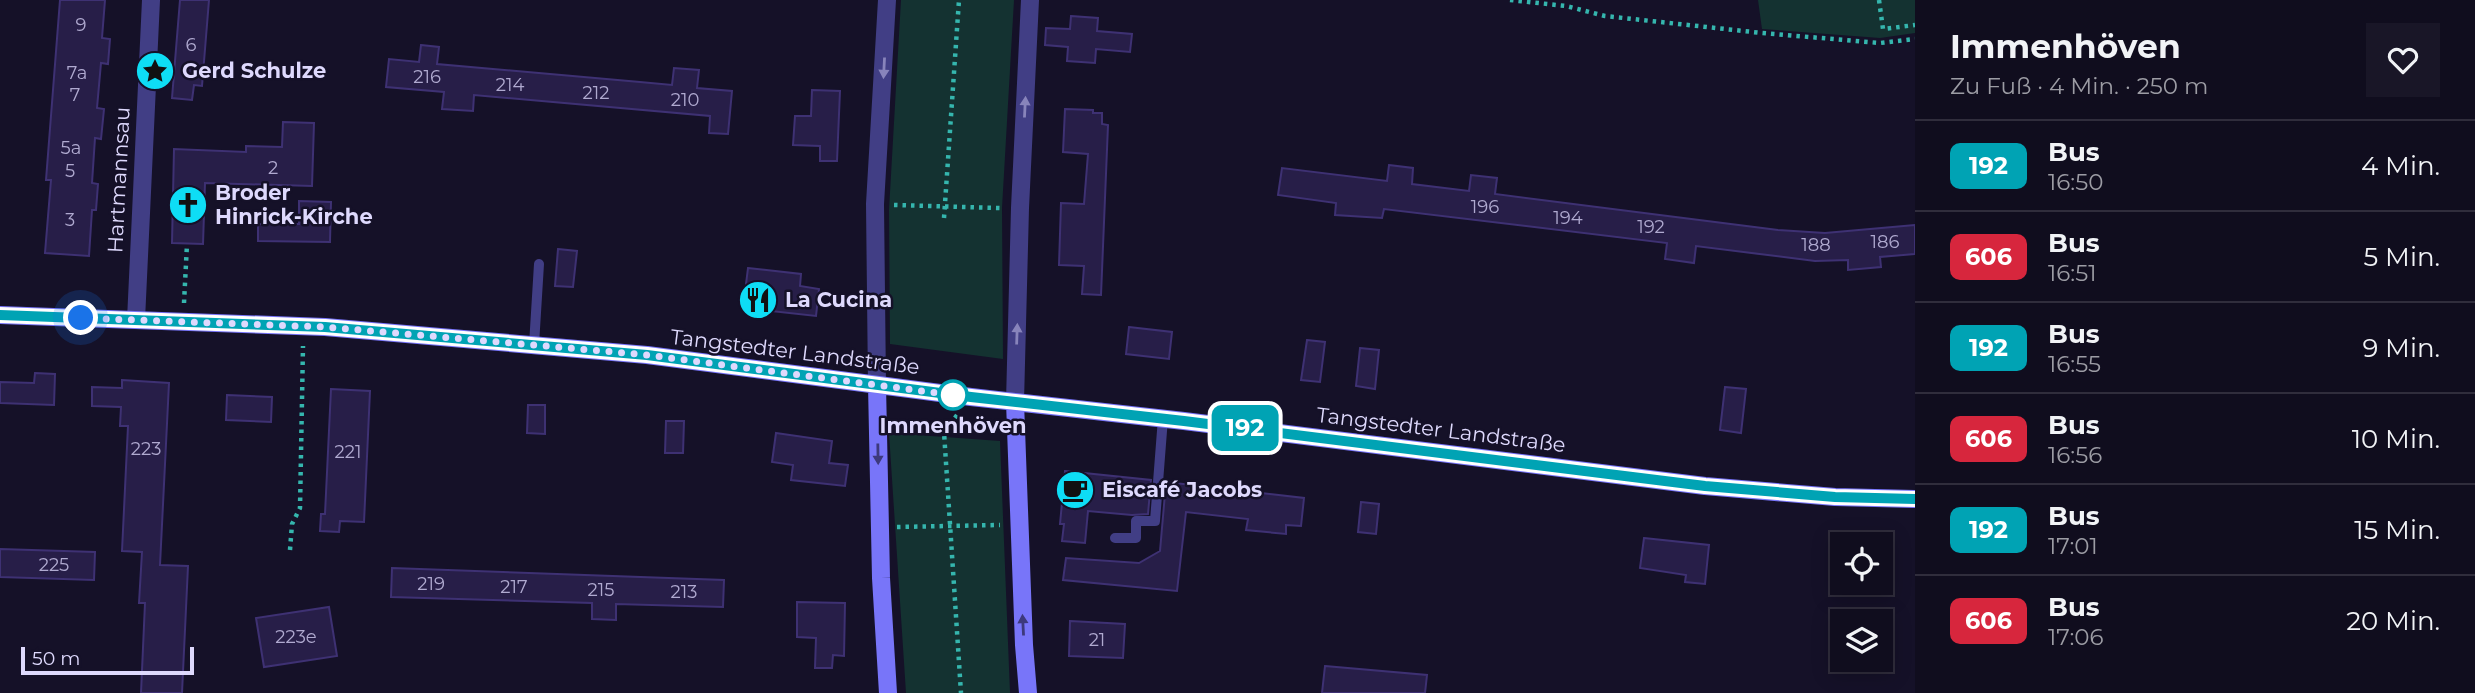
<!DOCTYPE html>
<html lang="de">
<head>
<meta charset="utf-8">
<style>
	body { margin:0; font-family:Montserrat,sans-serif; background:#191627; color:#f1f3f6; height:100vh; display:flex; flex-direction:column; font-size:26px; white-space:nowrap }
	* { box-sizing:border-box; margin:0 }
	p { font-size:23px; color:#9c9ca4 }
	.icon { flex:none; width:38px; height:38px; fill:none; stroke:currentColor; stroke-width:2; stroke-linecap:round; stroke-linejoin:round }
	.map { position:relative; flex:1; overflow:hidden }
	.details { display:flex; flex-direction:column; background:#100d1e; width:560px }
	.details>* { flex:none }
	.badge { padding:0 14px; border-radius:10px; font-size:24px; line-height:46px }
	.controls { position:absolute; left:1830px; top:532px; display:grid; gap:14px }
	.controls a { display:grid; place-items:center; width:63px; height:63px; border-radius:0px; background:#100d1e; box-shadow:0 4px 18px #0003,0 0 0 2px #302d3c; font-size:35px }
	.scale { position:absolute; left:21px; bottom:18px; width:173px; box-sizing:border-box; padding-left:7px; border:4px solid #ded9fd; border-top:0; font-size:19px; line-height:24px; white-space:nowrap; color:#ded9fd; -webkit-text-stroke:5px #151128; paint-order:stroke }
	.you { position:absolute; width:35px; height:35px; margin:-18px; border:5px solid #fff; border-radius:50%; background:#1a73e8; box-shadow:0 0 0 10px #1a73e833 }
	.map>.badge { position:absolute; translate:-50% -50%; box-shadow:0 0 0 4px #fff }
	.round { display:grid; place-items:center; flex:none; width:74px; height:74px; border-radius:0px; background:#191627 }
	.summary { display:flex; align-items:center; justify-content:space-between; height:119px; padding:0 35px }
	h1 { font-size:33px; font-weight:700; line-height:52px }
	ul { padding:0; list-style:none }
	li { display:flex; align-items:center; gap:21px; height:91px; padding:0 35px; border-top:2px solid #302d3c }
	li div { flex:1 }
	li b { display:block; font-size:26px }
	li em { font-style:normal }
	li .badge { min-width:77px; font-weight:700; text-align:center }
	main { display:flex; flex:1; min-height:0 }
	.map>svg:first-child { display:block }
	.green { fill:#143231 }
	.building { fill:#271e48; stroke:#3e3173; stroke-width:2 }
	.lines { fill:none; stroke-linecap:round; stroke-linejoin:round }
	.path { stroke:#35b6ae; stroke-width:4.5; stroke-dasharray:3.5 5; stroke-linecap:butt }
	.lane { stroke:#413e85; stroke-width:10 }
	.street { stroke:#413e85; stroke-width:18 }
	.secondary { stroke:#7875f9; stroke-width:18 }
	.oneway { fill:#8884bb }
	.oneway2 { fill:#3d397c }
	.line-casing { stroke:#fff; stroke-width:16 }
	.line { stroke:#00a3b4; stroke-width:10 }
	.walk { stroke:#ded9fd; stroke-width:7; stroke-dasharray:0 12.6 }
	.stop-dot { fill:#fff; stroke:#00a3b4; stroke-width:3.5 }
	.labels { text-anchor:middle; stroke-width:5; stroke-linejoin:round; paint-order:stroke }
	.number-label { font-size:18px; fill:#b0aad0 }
	.poi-label { font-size:21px; font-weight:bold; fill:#ded9fd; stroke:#151128; text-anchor:start }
	.street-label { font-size:21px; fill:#ded9fd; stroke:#151128 }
	.stop-label { font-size:21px; font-weight:bold; fill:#ded9fd; stroke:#151128 }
</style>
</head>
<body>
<main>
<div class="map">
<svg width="1915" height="693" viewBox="0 0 1915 693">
	<rect width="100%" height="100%" fill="#151128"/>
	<path class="green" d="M 901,0 L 1014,0 L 1002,208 L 1003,359 L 890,344 L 889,210 Z
		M 1758,0 L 1915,0 L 1915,33 L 1880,38 L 1762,29 Z
		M 889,433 L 1000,441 L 1010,693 L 906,693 Z"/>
	<path class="building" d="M 60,0 L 105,0 L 102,38 L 110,39 L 108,64 L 101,63 L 97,108 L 104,109 L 101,139 L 95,138 L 92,183 L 98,184 L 96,210 L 92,210 L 89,256 L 45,253 L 51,180 L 46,180 Z
		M 180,0 L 209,0 L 202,86 L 194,85 L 192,100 L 172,98 Z
		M 1071,16 L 1098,18 L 1097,31 L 1132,34 L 1130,52 L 1096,49 L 1095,63 L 1067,61 L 1068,47 L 1045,45 L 1046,28 L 1070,29 Z
		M 421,45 L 439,47 L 437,64 L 640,82 L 672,85 L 674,68 L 699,70 L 697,88 L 732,91 L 728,134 L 709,133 L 710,116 L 474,95 L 473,111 L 442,109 L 444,92 L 386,87 L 389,59 L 419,62 Z
		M 812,90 L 840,91 L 837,161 L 820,161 L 820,146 L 793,145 L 795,116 L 811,116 Z
		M 1065,109 L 1093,110 L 1093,113 L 1102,113 L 1102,124 L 1108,125 L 1101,295 L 1082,294 L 1084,266 L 1059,265 L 1061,203 L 1084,204 L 1088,154 L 1063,152 Z
		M 283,122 L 314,123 L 312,186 L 205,183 L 203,244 L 172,243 L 174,149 L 246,152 L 246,146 L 282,147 Z
		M 1389,165 L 1413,168 L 1412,184 L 1469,191 L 1471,175 L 1497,178 L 1495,194 L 1778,230 L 1825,233 L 1915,225 L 1915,254 L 1880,257 L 1881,267 L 1848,270 L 1848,260 L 1815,261 L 1696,246 L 1694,263 L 1665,259 L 1667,243 L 1384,209 L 1382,218 L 1335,215 L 1336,203 L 1278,195 L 1282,168 L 1387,181 Z
		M 299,201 L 331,202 L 330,242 L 258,241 L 258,224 L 299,224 Z
		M 558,249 L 577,251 L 573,287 L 555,286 Z
		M 748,268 L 801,274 L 800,286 L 819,289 L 816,316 L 743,308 Z
		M 1129,327 L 1172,332 L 1169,359 L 1126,354 Z
		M 1307,340 L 1325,342 L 1320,382 L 1301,380 Z
		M 1360,348 L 1379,350 L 1375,389 L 1356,386 Z
		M 35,373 L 55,374 L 54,405 L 0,403 L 0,382 L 34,383 Z
		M 122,380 L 169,383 L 160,565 L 188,566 L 182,693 L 141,693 L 145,603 L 139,603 L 142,552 L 122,551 L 128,426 L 120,426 L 121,407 L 92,406 L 92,387 L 122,388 Z
		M 1725,387 L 1746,389 L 1741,433 L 1720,430 Z
		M 331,389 L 370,391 L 364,522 L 340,521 L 339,532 L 320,531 L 321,514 L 325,514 Z
		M 227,395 L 272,397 L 271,422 L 226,420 Z
		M 528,405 L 545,405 L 545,434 L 527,433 Z
		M 666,421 L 684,421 L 683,453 L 665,453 Z
		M 776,433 L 832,441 L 829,463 L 848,465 L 845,486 L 791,480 L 793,465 L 772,462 Z
		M 1065,471 L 1151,480 L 1148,514 L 1132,515 L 1088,511 L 1085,543 L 1062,541 L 1064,524 L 1060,524 Z
		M 1166,482 L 1304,498 L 1301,526 L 1286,525 L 1286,534 L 1246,530 L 1248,519 L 1186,512 L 1177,591 L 1063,580 L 1066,558 L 1139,563 L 1160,551 Z
		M 1361,502 L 1379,504 L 1376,534 L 1358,532 Z
		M 1644,538 L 1709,545 L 1705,584 L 1685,582 L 1686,575 L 1640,568 Z
		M 0,549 L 95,552 L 94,580 L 0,577 Z
		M 392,568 L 724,580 L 723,607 L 616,604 L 616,620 L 592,619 L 592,603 L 391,597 Z
		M 797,602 L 845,603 L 844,656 L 833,655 L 832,668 L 815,668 L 816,638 L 797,637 Z
		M 329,607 L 337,656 L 264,667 L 256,618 Z
		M 1070,621 L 1125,624 L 1123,658 L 1069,656 Z
		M 1325,666 L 1427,675 L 1425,693 L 1322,693 Z"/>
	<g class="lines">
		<path class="path" d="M 1510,0 L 1566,6 L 1605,16 L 1762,33 L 1880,43 L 1915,39
			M 1879,0 L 1883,29 L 1915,25
			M 894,205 L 1000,208
			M 944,218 L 959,0
			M 184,303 L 187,244
			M 957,415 L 944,432 L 961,693
			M 897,527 L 1000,525
			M 290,550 L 292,524 L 300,508 L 303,346"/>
		<path class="lane" d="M 534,345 L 539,264
			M 1115,538 L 1136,538 L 1136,521 L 1155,521 L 1163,418"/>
		<path class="street" d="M 136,320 L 151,0
			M 877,385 L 875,204 L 887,0
			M 1015,402 L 1020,208 L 1030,0"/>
		<path class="secondary" d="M 0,315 L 325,327 L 647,355 L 971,397 L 1184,421 L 1705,486 L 1835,497 L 1915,499
			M 877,385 L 881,578 L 888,693
			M 1015,402 L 1024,645 L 1028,693"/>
	</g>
	<defs><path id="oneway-solid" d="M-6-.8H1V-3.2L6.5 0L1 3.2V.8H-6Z" transform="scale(1.75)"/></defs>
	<g class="oneway">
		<use href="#oneway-solid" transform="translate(884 68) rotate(93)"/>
		<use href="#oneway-solid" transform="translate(1025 107) rotate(-87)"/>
		<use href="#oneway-solid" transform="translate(1017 334) rotate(-88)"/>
	</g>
	<g class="oneway2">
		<use href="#oneway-solid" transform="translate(878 454) rotate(89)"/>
		<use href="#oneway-solid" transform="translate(1023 625) rotate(-93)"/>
	</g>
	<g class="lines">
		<g class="line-casing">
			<path id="line" d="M 0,315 L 325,327 L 647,355 L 971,397 L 1184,421 L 1705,486 L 1835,497 L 1915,499"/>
		</g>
		<use href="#line" class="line"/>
		<path class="walk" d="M 81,318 L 325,327 L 557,347 L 647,355 L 953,395"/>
	</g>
	<defs>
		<g id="sight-disc" transform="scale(2.0125)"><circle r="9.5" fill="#0eddf5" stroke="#151128"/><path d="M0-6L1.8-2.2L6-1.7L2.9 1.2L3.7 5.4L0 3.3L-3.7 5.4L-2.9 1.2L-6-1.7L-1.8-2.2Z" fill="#111"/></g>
		<g id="church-disc" transform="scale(2.0125)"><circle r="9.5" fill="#0eddf5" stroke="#151128"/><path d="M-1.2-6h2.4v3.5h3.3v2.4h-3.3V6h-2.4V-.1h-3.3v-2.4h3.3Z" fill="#111"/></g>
		<g id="restaurant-disc" transform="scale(2.0125)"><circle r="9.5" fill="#0eddf5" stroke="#151128"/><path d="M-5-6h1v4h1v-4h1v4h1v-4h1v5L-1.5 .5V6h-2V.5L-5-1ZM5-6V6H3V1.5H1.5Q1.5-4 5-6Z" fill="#111"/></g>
		<g id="cafe-disc" transform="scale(2.0125)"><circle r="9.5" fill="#0eddf5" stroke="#151128"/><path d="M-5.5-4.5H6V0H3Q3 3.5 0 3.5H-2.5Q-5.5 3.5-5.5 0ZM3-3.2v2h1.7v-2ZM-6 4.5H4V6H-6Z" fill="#111"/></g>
	</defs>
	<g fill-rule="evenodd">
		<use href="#sight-disc" x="155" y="71"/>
		<use href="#church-disc" x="188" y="205"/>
		<use href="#restaurant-disc" x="758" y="300"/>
		<use href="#cafe-disc" x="1075" y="490"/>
	</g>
	<circle class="stop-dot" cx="953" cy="395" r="14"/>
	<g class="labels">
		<g class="number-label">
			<text x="81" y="31">9</text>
			<text x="191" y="51">6</text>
			<text x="77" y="79">7a</text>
			<text x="427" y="83">216</text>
			<text x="510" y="91">214</text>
			<text x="596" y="99">212</text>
			<text x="75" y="101">7</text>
			<text x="685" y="106">210</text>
			<text x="71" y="154">5a</text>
			<text x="273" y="174">2</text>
			<text x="70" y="177">5</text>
			<text x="1485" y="213">196</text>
			<text x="1568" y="224">194</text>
			<text x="70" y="226">3</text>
			<text x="1651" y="233">192</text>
			<text x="1885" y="248">186</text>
			<text x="1816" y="251">188</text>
			<text x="146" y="455">223</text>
			<text x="348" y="458">221</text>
			<text x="54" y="571">225</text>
			<text x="431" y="590">219</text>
			<text x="514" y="593">217</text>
			<text x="601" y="596">215</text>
			<text x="684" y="598">213</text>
			<text x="296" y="643">223e</text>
			<text x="1097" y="646">21</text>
		</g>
		<g class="poi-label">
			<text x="182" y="78">Gerd Schulze</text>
			<text x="215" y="200">Broder<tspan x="215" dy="24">Hinrick-Kirche</tspan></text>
			<text x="785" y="307">La Cucina</text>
			<text x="1102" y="497">Eiscafé Jacobs</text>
		</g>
		<g class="street-label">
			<text transform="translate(119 180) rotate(-87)" y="7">Hartmannsau</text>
			<text transform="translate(795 352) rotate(7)" y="7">Tangstedter Landstraße</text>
			<text transform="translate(1441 430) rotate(7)" y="7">Tangstedter Landstraße</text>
		</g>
		<g class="stop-label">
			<text x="953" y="433">Immenhöven</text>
		</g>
	</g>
</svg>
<div class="controls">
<a><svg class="icon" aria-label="locate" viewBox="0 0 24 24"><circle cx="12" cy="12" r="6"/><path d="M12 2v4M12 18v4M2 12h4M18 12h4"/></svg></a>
<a><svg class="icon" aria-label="layers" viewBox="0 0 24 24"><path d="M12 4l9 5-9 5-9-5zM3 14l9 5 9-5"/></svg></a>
</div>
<div class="scale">50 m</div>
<div class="you" style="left:81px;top:318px"></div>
<b class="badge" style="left:1245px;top:428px;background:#00a3b4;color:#fff">192</b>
</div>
<section class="details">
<div class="summary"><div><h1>Immenhöven</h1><p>Zu Fuß · 4 Min. · 250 m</p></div><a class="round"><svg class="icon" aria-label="heart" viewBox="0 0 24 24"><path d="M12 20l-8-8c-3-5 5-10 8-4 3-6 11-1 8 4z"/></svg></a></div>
<ul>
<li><span class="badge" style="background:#00a3b4;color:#fff">192</span><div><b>Bus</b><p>16:50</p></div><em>4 Min.</em></li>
<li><span class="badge" style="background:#d7263d;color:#fff">606</span><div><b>Bus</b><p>16:51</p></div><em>5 Min.</em></li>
<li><span class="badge" style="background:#00a3b4;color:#fff">192</span><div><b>Bus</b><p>16:55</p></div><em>9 Min.</em></li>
<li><span class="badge" style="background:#d7263d;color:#fff">606</span><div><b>Bus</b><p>16:56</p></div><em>10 Min.</em></li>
<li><span class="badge" style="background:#00a3b4;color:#fff">192</span><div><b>Bus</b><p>17:01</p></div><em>15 Min.</em></li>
<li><span class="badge" style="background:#d7263d;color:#fff">606</span><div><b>Bus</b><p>17:06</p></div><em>20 Min.</em></li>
</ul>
</section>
</main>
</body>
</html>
